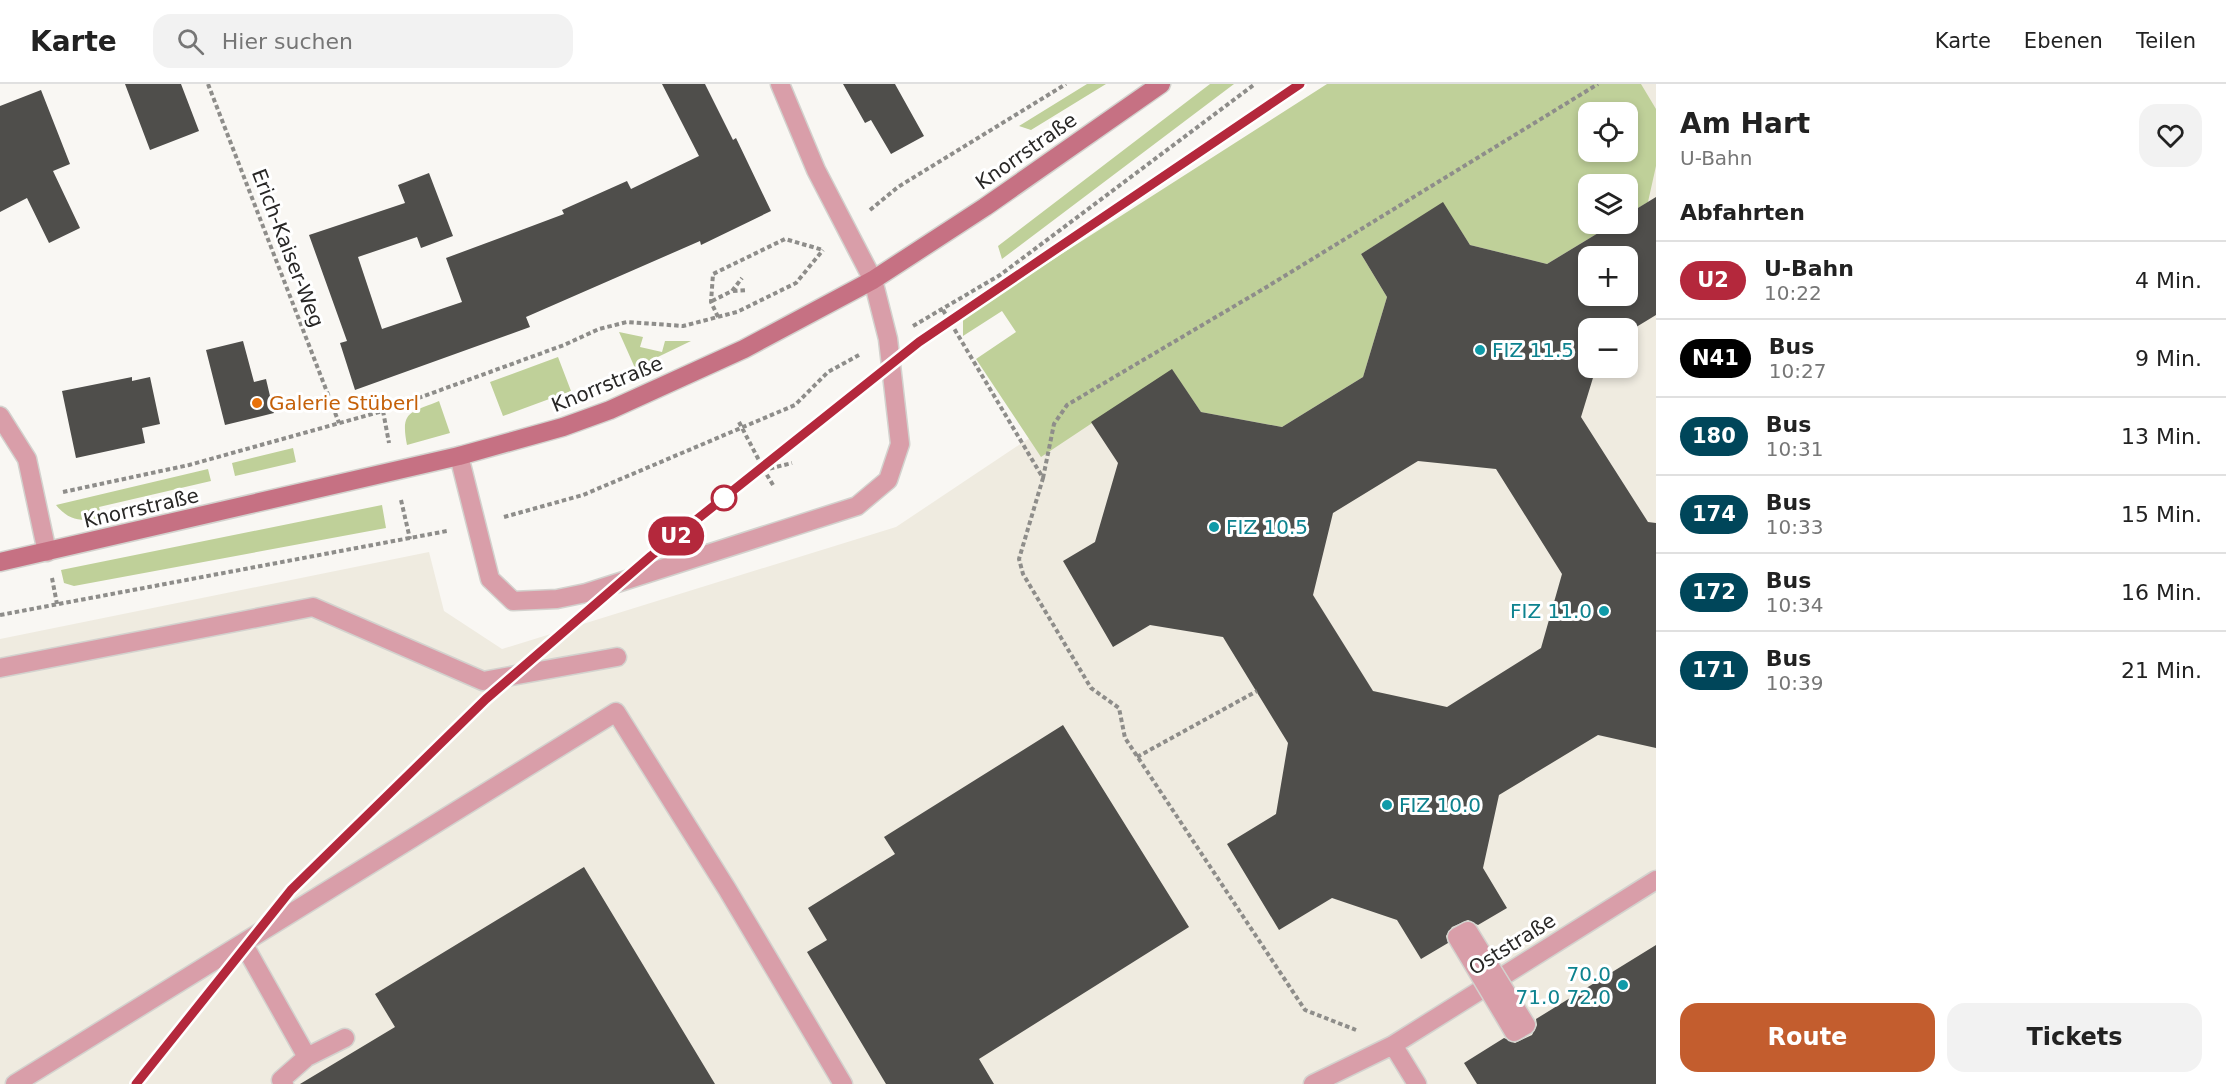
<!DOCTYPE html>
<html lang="de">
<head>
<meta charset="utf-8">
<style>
	body { margin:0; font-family:"DejaVu Sans",sans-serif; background:#f2f2f2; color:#222; height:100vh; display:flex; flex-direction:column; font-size:22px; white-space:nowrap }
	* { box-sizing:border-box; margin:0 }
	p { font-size:20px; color:#767676 }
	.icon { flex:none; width:33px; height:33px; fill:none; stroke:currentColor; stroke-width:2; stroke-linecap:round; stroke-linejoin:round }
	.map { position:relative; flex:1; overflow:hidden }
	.sheet { display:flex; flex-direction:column; background:#fff; width:570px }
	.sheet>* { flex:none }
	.badge { padding:0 12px; border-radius:20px; font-size:21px; line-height:39px }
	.controls { position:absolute; left:1578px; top:18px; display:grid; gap:12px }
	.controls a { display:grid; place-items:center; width:60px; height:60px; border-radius:12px; background:#fff; box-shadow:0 3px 9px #0003; font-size:30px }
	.map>.badge { position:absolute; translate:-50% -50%; box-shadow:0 0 0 3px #fff }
	h2 { padding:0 24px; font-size:22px; line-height:54px }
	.round { display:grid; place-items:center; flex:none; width:63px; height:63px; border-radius:18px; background:#f2f2f2 }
	.headline { display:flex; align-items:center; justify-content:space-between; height:102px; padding:0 24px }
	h1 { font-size:28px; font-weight:600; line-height:45px }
	.cta { display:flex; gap:12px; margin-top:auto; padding:12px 24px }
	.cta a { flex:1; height:69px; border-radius:18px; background:#c35d2e; color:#fff; font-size:24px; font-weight:600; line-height:69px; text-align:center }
	.cta a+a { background:#f2f2f2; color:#222 }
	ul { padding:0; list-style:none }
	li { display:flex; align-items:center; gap:18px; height:78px; padding:0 24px; border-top:2px solid #e0e0e0 }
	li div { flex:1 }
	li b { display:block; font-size:22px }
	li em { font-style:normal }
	li .badge { min-width:66px; font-weight:700; text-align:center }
	header { display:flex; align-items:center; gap:36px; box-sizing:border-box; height:84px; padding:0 30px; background:#fff; border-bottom:2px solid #e0e0e0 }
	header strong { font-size:28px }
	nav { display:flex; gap:33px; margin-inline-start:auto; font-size:21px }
	.search { width:420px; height:54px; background:#f2f2f2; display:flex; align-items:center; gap:15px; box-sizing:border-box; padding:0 21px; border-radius:18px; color:#767676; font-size:22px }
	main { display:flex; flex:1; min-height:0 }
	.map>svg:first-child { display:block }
	.built { fill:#efebe0; fill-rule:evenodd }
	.green { fill:#bfd099; fill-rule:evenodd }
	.building { fill:#4f4e4b; fill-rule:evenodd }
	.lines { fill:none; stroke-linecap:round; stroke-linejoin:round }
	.lane-casing { stroke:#d3d2ce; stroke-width:21 }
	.street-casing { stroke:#d3d2ce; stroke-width:21 }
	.secondary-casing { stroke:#d3d2ce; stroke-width:21 }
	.path { stroke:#8e8d8a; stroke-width:4; stroke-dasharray:4.5 3; stroke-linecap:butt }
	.lane { stroke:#d99ea9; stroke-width:18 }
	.street { stroke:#d99ea9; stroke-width:18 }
	.secondary { stroke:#c67183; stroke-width:18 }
	.street-bridge-casing { stroke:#d3d2ce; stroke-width:21; stroke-linecap:butt }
	.street-bridge { stroke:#d99ea9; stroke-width:18 }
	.line-casing { stroke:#fff; stroke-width:14 }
	.line { stroke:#b4283c; stroke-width:9 }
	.culture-dot { fill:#0f9aa8; stroke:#fff; stroke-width:2 }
	.food-dot { fill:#e8710a; stroke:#fff; stroke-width:2 }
	.stop-dot { fill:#fff; stroke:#b4283c; stroke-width:3 }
	.labels { text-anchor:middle; stroke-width:6; stroke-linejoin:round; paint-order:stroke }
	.street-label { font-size:20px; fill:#282726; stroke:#fff }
	.culture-label { font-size:20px; fill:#0d838f; stroke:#fff; text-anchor:start }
	.food-label { font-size:20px; fill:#c56008; stroke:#fff; text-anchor:start }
</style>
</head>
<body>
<header>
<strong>Karte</strong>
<div class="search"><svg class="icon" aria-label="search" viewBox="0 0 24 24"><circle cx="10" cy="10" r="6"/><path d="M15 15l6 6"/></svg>Hier suchen</div>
<nav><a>Karte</a><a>Ebenen</a><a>Teilen</a></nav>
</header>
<main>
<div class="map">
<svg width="1656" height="1000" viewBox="0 0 1656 1000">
	<rect width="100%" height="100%" fill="#f9f7f3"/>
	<path class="built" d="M 1560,0 L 1656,0 L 1656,1000 L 0,1000 L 0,555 L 429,468 L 444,527 L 502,565 L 896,443 ZM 1588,28 L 1628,28 L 1628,68 L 1588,68 ZM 1588,100 L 1628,100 L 1628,140 L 1588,140 ZM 1588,172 L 1628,172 L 1628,212 L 1588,212 ZM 1588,244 L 1628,244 L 1628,284 L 1588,284 Z"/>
	<path class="green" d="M 1087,0 L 1106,0 L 1031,46 L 1019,42 Z
		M 1210,0 L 1234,0 L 1002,175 L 998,162 Z
		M 1327,0 L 1641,0 L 1656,25 L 1656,82 L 1648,118 L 1628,130 L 1628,100 L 1588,100 L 1588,140 L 1613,140 L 1547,180 L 1470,161 L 1443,119 L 1361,170 L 1387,213 L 1363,293 L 1282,343 L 1201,328 L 1172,286 L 1041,373 L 976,275 L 1016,248 L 1002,227 L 963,252 L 963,233 ZM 1588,28 L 1628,28 L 1628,68 L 1588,68 Z
		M 619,248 L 643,253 L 640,263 L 662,268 L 665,257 L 691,257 L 635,284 Z
		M 558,273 L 571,307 L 503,332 L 490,298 Z
		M 439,317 L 450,349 L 407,361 C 400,326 411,329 439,317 Z
		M 293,364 L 296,378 L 235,392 L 232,379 Z
		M 208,385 L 211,397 L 99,423 L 102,434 C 82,438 69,437 56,421 Z
		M 382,421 L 386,444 L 74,502 L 64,499 L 61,486 Z"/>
	<path class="building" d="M 125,0 L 181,0 L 199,47 L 150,66 Z
		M 662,0 L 705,0 L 733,56 L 736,54 L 771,127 L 701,161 L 700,157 L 526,233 L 530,243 L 355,306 L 340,259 L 347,257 L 309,151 L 405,119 L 398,101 L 429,89 L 453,152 L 421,164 L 417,153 L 358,173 L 382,245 L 462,218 L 446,174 L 564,130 L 562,126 L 627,97 L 631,105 L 699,72 Z
		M 843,0 L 895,0 L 924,52 L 891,70 L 871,36 L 865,39 Z
		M 41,6 L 70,80 L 53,87 L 80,144 L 49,159 L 27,114 L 0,128 L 0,22 Z
		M 1656,113 L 1656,231 L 1628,248 L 1628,244 L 1588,244 L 1588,284 L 1596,284 L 1581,333 L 1648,438 L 1656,439 L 1656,664 L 1598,651 L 1499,711 L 1483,784 L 1507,824 L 1478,841 L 1468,836 L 1452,843 L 1446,852 L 1448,859 L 1421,875 L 1397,836 L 1332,814 L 1279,846 L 1227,760 L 1276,730 L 1288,659 L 1223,553 L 1150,541 L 1113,563 L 1063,477 L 1095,458 L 1118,379 L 1091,338 L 1172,285 L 1201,328 L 1282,343 L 1363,293 L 1387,213 L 1361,170 L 1443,118 L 1470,161 L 1547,180 L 1613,140 L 1628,140 L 1628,130 ZM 1588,172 L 1628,172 L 1628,212 L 1588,212 ZM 1418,377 L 1496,385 L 1562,490 L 1541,564 L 1447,623 L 1373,607 L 1313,511 L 1333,429 Z
		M 243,257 L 254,298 L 266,295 L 274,329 L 225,341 L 206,266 Z
		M 132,293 L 132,297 L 150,293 L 160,340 L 142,344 L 145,359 L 76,374 L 62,307 Z
		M 1063,641 L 1189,843 L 979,975 L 994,1000 L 886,1000 L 807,868 L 827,856 L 808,824 L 895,770 L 884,753 Z
		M 584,783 L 715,1000 L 300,1000 L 395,943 L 375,910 Z
		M 1656,861 L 1656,1000 L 1477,1000 L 1464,979 L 1504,954 L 1515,959 L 1532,951 L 1537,941 L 1536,935 Z"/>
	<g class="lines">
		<g class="lane-casing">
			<path id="lane" d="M 459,372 L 490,495 L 513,517 L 557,515 L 586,509 L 857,422 L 888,396 L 900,360 L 888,255 L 873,196
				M 0,584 L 313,523 L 483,597 L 617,573
				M 243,859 L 307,973 L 281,996 L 284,1000
				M 1393,961 L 1417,1000
				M 307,973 L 345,954
				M 15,1000 L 616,628 L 727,805 L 843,1000
				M 1313,1000 L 1393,961 L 1656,796"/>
		</g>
		<g class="street-casing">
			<path id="street" d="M 780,0 L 816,86 L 873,196
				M 0,332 L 27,375 L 47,468"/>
		</g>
		<g class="secondary-casing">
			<path id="secondary" d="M 0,478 L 459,372 L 563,343 L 610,326 L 744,265 L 873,196 L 985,123 L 1161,0"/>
		</g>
		<path class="path" d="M 208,0 L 339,339
			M 870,126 L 898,103 L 1066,0
			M 733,207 L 747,206
			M 712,217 L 732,207 L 742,194
			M 943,226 L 1043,394 L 1019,475 L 1023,490 L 1091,604 L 1119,624 L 1125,654 L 1305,926 L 1356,946
			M 718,233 L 711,218 L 713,190 L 785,155 L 823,166
			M 913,242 L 1000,191 L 1255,0
			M 383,327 L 389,359
			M 739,338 L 764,386 L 792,379
			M 1043,394 L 1054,340 L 1067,321 L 1265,204 L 1598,0
			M 773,401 L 764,386 L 785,367
			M 63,408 L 189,381 L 383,327 L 564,261 L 599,245 L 627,238 L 683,242 L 737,228 L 796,199 L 823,166
			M 401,416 L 410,455
			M 504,433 L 583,411 L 795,321 L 828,288 L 859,271
			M 52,494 L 57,520
			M 0,531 L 447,447
			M 1137,673 L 1257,607"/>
		<use href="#lane" class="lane"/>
		<use href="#street" class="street"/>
		<use href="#secondary" class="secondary"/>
		<g class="street-bridge-casing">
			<path id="street-bridge" d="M 1468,847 L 1526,941 L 1514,948 L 1457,853 Z"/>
		</g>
		<use href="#street-bridge" class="street-bridge"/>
	</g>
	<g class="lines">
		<g class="line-casing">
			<path id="line" d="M 136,1000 L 291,806 L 486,615 L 651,472 L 919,258 L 1300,0"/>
		</g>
		<use href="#line" class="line"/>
	</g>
	<g class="culture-dot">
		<circle cx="1480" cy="266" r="6"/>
		<circle cx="1214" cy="443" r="6"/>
		<circle cx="1604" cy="527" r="6"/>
		<circle cx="1387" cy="721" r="6"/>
		<circle cx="1623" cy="901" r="6"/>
	</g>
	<circle class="food-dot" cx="257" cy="319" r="6"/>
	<circle class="stop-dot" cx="724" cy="414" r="12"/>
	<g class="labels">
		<g class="street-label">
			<text transform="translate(1026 67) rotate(-35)" y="7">Knorrstraße</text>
			<text transform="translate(288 164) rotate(69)" y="7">Erich-Kaiser-Weg</text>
			<text transform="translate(607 300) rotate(-22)" y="7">Knorrstraße</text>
			<text transform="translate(141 424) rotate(-13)" y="7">Knorrstraße</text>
			<text transform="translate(1512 860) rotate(-32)" y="7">Oststraße</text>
		</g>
		<g class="culture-label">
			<text x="1492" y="273">FIZ 11.5</text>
			<text x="1226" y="450">FIZ 10.5</text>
			<text x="1592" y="534" text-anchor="end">FIZ 11.0</text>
			<text x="1399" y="728">FIZ 10.0</text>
			<text x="1611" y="897" text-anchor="end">70.0<tspan x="1611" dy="23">71.0 72.0</tspan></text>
		</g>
		<g class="food-label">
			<text x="269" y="326">Galerie Stüberl</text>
		</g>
	</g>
</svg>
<div class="controls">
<a><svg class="icon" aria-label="locate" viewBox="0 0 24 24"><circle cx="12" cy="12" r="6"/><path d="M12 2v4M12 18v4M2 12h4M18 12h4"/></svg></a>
<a><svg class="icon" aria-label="layers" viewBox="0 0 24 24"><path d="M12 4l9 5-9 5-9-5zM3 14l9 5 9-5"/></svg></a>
<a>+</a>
<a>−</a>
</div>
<b class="badge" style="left:676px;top:452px;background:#b4283c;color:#fff">U2</b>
</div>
<section class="sheet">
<div class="headline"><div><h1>Am Hart</h1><p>U-Bahn</p></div><a class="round"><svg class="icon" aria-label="heart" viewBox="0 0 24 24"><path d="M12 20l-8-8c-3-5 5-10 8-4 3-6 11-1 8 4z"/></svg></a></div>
<h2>Abfahrten</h2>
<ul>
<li><span class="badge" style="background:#b4283c;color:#fff">U2</span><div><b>U-Bahn</b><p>10:22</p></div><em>4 Min.</em></li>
<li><span class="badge" style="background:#000;color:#fff">N41</span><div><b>Bus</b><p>10:27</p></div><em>9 Min.</em></li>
<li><span class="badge" style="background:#00465a;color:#fff">180</span><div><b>Bus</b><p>10:31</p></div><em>13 Min.</em></li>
<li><span class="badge" style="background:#00465a;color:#fff">174</span><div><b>Bus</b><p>10:33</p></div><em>15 Min.</em></li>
<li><span class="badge" style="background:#00465a;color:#fff">172</span><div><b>Bus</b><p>10:34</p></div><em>16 Min.</em></li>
<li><span class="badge" style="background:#00465a;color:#fff">171</span><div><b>Bus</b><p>10:39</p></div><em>21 Min.</em></li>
</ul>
<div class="cta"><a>Route</a><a>Tickets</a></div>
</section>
</main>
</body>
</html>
